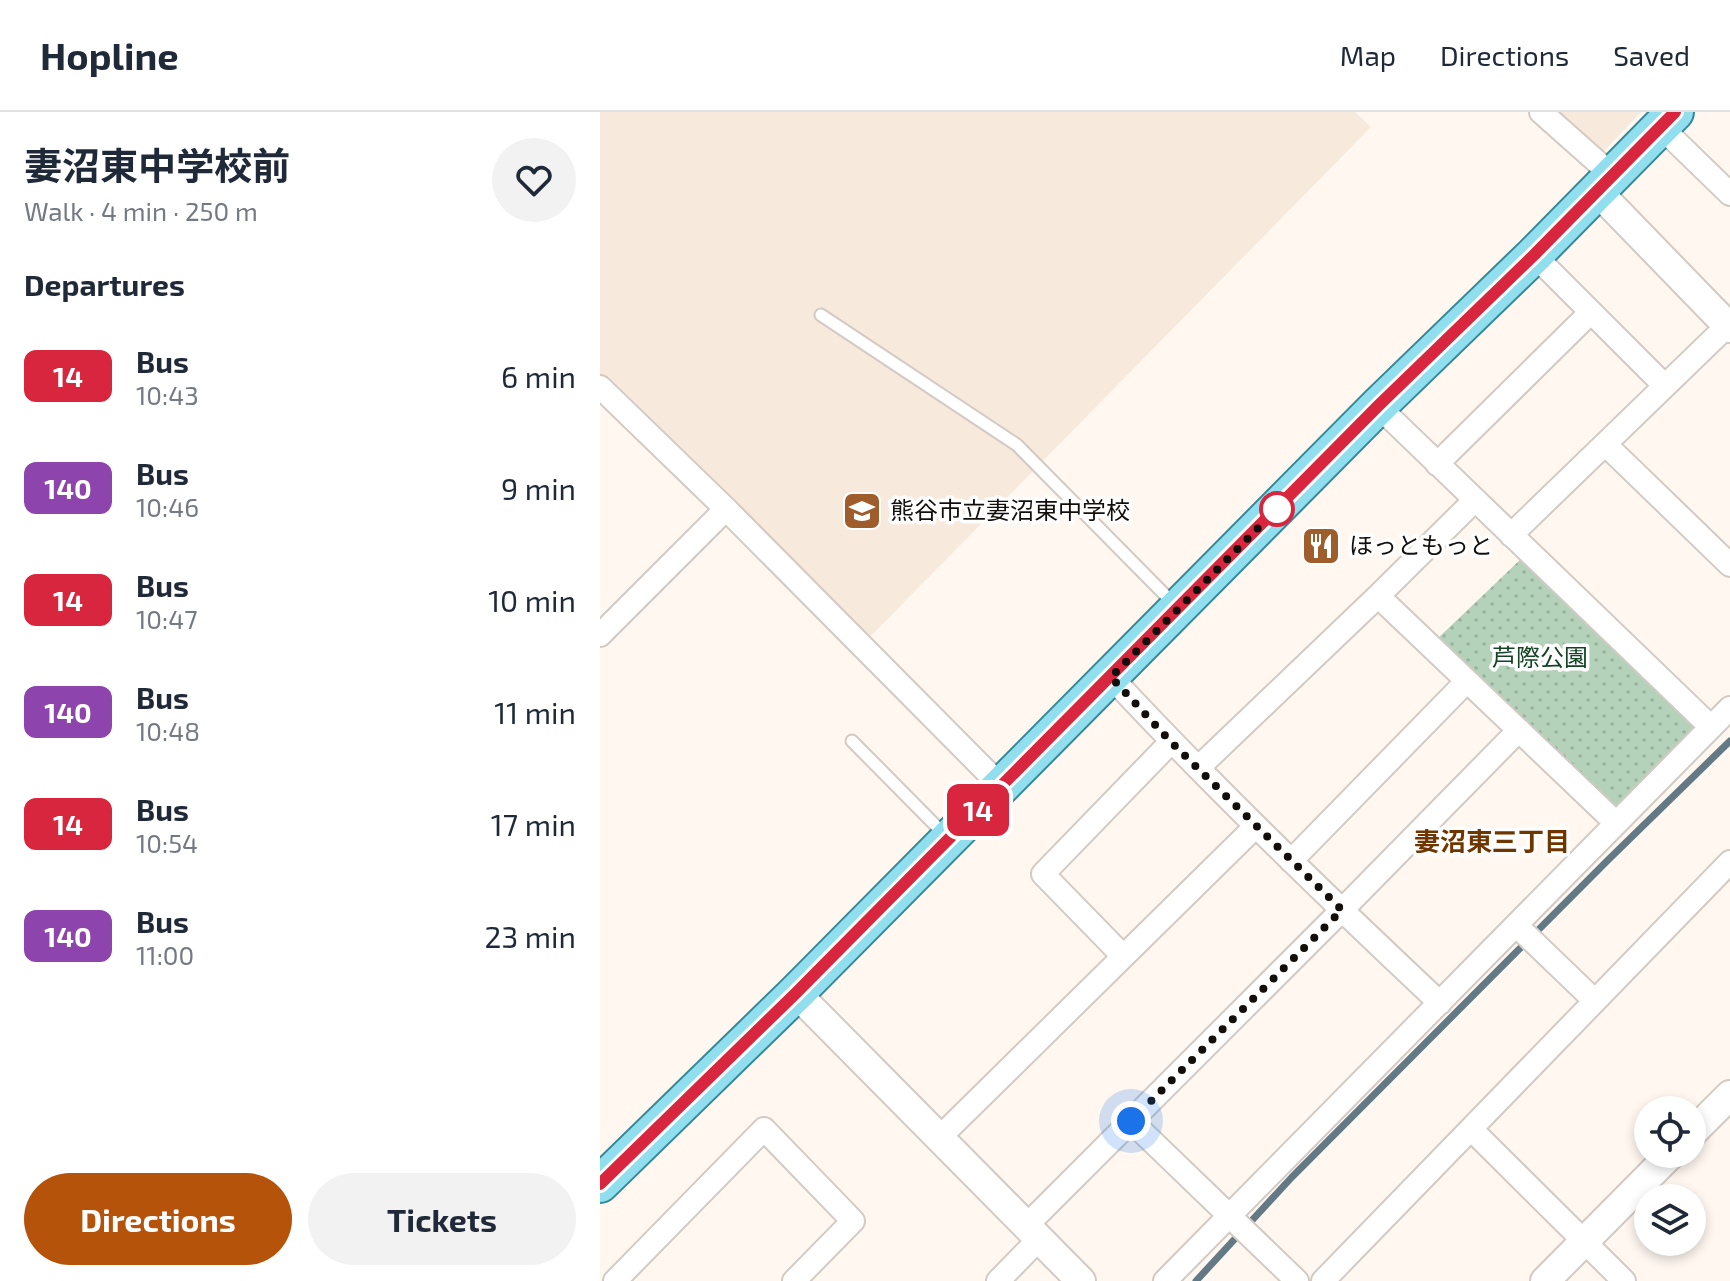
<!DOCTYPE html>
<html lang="en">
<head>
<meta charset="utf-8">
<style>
	body { margin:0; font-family:"Exo 2","Noto Sans JP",sans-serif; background:#f2f2f3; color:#1f2937; height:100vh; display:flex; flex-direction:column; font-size:30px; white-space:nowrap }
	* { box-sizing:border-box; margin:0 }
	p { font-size:26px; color:#747a83 }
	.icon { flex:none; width:44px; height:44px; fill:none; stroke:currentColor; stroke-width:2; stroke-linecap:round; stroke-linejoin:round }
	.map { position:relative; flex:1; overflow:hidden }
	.details { display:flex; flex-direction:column; background:#fff; width:600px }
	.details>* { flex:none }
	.badge { padding:0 16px; border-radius:12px; font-size:28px; line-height:52px }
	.buttons { position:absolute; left:1034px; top:984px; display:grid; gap:16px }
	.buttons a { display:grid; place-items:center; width:72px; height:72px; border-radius:50%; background:#fff; box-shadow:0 4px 12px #0003; font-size:40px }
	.you { position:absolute; width:40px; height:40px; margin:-20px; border:6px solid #fff; border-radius:50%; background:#1a73e8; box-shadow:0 0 0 12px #1a73e833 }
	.map>.badge { position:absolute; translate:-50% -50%; box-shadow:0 0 0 4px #fff }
	h2 { padding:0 24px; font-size:30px; line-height:72px }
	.round { display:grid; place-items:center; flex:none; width:84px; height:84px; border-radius:42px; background:#f2f2f3 }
	.headline { display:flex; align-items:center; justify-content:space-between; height:136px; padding:0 24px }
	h1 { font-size:38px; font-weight:700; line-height:60px }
	.button { display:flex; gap:16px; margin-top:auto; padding:16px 24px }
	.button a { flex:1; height:92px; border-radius:48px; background:#b45309; color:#fff; font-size:32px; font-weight:700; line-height:92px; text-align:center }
	.button a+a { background:#f2f2f3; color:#1f2937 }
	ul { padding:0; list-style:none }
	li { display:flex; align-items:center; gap:24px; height:112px; padding:0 24px }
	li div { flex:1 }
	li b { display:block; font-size:30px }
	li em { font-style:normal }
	li .badge { min-width:88px; font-weight:700; text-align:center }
	header { display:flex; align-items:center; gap:48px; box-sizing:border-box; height:112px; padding:0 40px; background:#fff; border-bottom:2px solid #e0e1e3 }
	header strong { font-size:38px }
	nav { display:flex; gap:44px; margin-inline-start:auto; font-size:28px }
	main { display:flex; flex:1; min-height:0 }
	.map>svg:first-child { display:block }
	.built { fill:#f7e9dc }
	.park { fill:url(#park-dots) }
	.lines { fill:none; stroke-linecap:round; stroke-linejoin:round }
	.stream { stroke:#637a86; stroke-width:7 }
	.service-casing { stroke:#d2cac3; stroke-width:15 }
	.minor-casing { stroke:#d2cac3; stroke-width:26 }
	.tertiary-casing { stroke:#d2cac3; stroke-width:32 }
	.primary-casing { stroke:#358897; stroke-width:40 }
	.service { stroke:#fff; stroke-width:11 }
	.minor { stroke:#fff; stroke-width:22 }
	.tertiary { stroke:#fff; stroke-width:28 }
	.primary { stroke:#91dfee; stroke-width:36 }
	.line-casing { stroke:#fff; stroke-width:18 }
	.line { stroke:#d7263d; stroke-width:12 }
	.walk { stroke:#110e0c; stroke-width:8; stroke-dasharray:0 14.4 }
	.stop-dot { fill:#fff; stroke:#d7263d; stroke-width:4 }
	.labels { text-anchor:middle; stroke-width:7; stroke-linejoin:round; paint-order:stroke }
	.poi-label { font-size:24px; fill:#110e0c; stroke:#fff; text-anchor:start }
	.park-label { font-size:24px; fill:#124423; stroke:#fff }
	.neighbourhood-label { font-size:26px; font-weight:bold; fill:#703600; stroke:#fff }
</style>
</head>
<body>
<header>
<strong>Hopline</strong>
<nav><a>Map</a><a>Directions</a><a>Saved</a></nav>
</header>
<main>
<section class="details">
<div class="headline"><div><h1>妻沼東中学校前</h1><p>Walk · 4 min · 250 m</p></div><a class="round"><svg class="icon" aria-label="heart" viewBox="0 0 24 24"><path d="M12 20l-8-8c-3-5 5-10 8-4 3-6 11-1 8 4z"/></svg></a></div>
<h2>Departures</h2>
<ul>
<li><span class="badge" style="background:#d7263d;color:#fff">14</span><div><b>Bus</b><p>10:43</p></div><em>6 min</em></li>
<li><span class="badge" style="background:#8e44ad;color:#fff">140</span><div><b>Bus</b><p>10:46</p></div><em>9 min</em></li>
<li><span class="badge" style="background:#d7263d;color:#fff">14</span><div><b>Bus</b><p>10:47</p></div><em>10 min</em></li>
<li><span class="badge" style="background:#8e44ad;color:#fff">140</span><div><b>Bus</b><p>10:48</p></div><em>11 min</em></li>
<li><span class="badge" style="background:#d7263d;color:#fff">14</span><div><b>Bus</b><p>10:54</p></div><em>17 min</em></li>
<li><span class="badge" style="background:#8e44ad;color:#fff">140</span><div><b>Bus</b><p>11:00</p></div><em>23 min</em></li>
</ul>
<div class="button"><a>Directions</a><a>Tickets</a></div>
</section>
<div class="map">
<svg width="1130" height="1169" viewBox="0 0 1130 1169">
	<defs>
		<pattern id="park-dots" width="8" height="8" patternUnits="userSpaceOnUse" patternTransform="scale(2)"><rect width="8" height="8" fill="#b4d2ba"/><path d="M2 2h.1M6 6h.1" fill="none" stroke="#9ab39f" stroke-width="1.8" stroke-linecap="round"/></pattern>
	</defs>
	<rect width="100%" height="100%" fill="#fff7f0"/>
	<path class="built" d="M 0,0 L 755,0 L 771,15 L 262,533 L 0,264 Z
		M 950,0 L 1041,0 L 1003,40 L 993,39 Z"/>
	<path class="park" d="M 923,445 L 1099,619 L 1017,700 L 835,529 Z"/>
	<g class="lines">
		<path class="stream" d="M 596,1169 L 692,1065 L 1008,748 L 1130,629"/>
		<g class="service-casing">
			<path id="service" d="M 221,203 L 417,333 L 575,493
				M 252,629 L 346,724"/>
		</g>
		<g class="minor-casing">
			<path id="minor" d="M 941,0 L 1013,64
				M 1061,15 L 1130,82
				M 934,143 L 1065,274
				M 0,275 L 126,397 L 401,674
				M 778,294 L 1111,615
				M 1005,332 L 1130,453
				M 837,352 L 991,200
				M 911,423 L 1127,214
				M 778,484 L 1016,711
				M 0,523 L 126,397
				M 511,565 C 616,678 727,785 840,891
				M 598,656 L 778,484 L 875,388
				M 691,749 L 867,569
				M 916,813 L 995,889
				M 523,844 L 443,762 L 571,630
				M 531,1009 L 697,1169
				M 871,1017 L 1024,1169
				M 339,1026 L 656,714
				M 426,1114 L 742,798 L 919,618
				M 15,1169 L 164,1017 L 253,1109 L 194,1169
				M 398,1169 L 439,1127
				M 565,1169 L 1130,596
				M 723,1169 L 1130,750"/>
		</g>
		<g class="tertiary-casing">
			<path id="tertiary" d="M 997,79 L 1130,216
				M 196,881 L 481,1169
				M 1092,1021 L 1130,983
				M 945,1169 L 1071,1042"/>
		</g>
		<g class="primary-casing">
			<path id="primary" d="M 0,1072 L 196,881 L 778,294 L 934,143 L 1075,0"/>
		</g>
		<use href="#service" class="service"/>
		<use href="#minor" class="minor"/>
		<use href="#tertiary" class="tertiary"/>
		<use href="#primary" class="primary"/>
	</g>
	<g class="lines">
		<g class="line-casing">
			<path id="line" d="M 0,1072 L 196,881 L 778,294 L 934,143 L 1075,0"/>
		</g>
		<use href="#line" class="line"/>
		<path class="walk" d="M 531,1009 L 742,798 L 571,630 L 511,565 L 677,397"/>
	</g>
	<defs>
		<g id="school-square" transform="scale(2)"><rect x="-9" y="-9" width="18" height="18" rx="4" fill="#a05d2c" stroke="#fff"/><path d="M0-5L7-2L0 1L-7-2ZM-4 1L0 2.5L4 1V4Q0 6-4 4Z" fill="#fff"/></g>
		<g id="restaurant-square" transform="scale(2)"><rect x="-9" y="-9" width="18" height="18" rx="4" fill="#a05d2c" stroke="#fff"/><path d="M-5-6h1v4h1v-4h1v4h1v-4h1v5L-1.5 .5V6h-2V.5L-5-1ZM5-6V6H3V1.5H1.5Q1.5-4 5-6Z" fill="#fff"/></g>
	</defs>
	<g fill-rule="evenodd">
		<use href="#school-square" x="262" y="399"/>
		<use href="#restaurant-square" x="721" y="434"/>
	</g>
	<circle class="stop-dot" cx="677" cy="397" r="16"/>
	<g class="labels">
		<g class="poi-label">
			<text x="290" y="407">熊谷市立妻沼東中学校</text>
			<text x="749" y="442">ほっともっと</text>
		</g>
		<g class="park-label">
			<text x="940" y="554">芦際公園</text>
		</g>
		<g class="neighbourhood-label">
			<text x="892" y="739">妻沼東三丁目</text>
		</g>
	</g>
</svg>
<div class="buttons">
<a><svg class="icon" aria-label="locate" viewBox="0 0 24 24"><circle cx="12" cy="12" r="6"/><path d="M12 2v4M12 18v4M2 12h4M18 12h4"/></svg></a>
<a><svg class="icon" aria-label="layers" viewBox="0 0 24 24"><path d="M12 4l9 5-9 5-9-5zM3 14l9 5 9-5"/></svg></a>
</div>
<div class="you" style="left:531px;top:1009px"></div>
<b class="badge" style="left:378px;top:698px;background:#d7263d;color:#fff">14</b>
</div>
</main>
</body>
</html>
